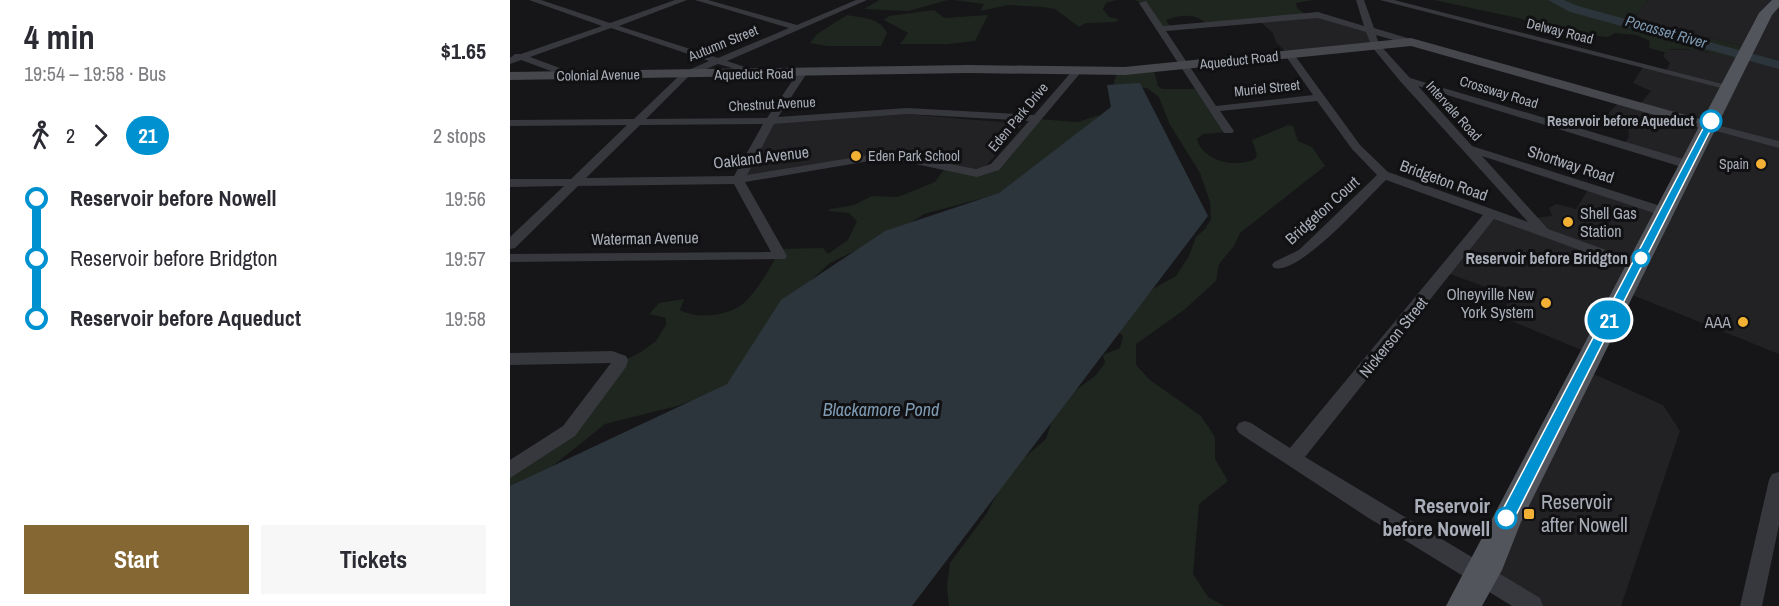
<!DOCTYPE html>
<html lang="en">
<head>
<meta charset="utf-8">
<style>
	body { margin:0; font-family:"Archivo Narrow",sans-serif; background:#f7f7f7; color:#2b2b33; height:100vh; display:flex; flex-direction:column; font-size:22px; white-space:nowrap }
	* { box-sizing:border-box; margin:0 }
	p { font-size:20px; color:#7c7c81 }
	.icon { flex:none; width:33px; height:33px; fill:none; stroke:currentColor; stroke-width:2; stroke-linecap:round; stroke-linejoin:round }
	.map { position:relative; flex:1; overflow:hidden }
	.drawer { display:flex; flex-direction:column; background:#fff; width:510px }
	.drawer>* { flex:none }
	.badge { padding:0 12px; border-radius:20px; font-size:21px; line-height:39px }
	.map>.badge { position:absolute; translate:-50% -50%; box-shadow:0 0 0 3px #fff }
	.legs { display:flex; align-items:center; gap:9px; height:66px; padding:0 24px; font-size:20px }
	.legs p { margin-inline-start:auto }
	.head { display:flex; align-items:center; justify-content:space-between; height:102px; padding:0 24px }
	h1 { font-size:33px; font-weight:700; line-height:45px }
	.button { display:flex; gap:12px; margin-top:auto; padding:12px 24px }
	.button a { flex:1; height:69px; border-radius:0px; background:#856733; color:#fff; font-size:24px; font-weight:700; line-height:69px; text-align:center }
	.button a+a { background:#f7f7f7; color:#2b2b33 }
	ul { padding:0 24px; list-style:none }
	li { display:flex; align-items:center; gap:21px; height:60px; font-size:22px }
	li i { display:grid; place-items:center; width:9px; height:100%; margin:0 8px; background:currentColor }
	li i::after { content:''; width:15px; height:15px; margin:-8px; border:4px solid; border-radius:50%; background:#fff }
	li p { margin-inline-start:auto }
	li:first-child i { background:linear-gradient(#0000 50%,currentColor 0) }
	li:last-child i { background:linear-gradient(currentColor 50%,#0000 0) }
	main { display:flex; flex:1; min-height:0 }
	.map>svg:first-child { display:block }
	.built { fill:#222225 }
	.green { fill:#1e261f }
	.water { fill:#2c353c }
	.lines { fill:none; stroke-linecap:round; stroke-linejoin:round }
	.river { fill:#2c353c; fill-rule:evenodd }
	.street { fill:#37383d; fill-rule:evenodd }
	.secondary { fill:#45474d; fill-rule:evenodd }
	.primary { fill:#53555c; fill-rule:evenodd }
	.line-1 { fill:#0092d0; stroke:#fff; stroke-width:1.5 }
	.stop-1-dot { fill:#fff; stroke:#0092d0; stroke-width:3 }
	.poi-dot { fill:#f2b134; stroke:#111113; stroke-width:2 }
	.labels { text-anchor:middle; stroke-width:6; stroke-linejoin:round; paint-order:stroke }
	.far-street-label { font-size:14px; fill:#a8adb8; stroke:#111113 }
	.far-stop-label { font-size:14px; font-weight:bold; fill:#a8adb8; stroke:#111113; text-anchor:end }
	.far-poi-label { font-size:14px; fill:#a8adb8; stroke:#111113; text-anchor:start }
	.far-water-label { font-size:15px; font-style:italic; fill:#7f9bb3; stroke:#111113 }
	.street-label { font-size:16px; fill:#a8adb8; stroke:#111113 }
	.poi-label { font-size:16px; fill:#a8adb8; stroke:#111113; text-anchor:end }
	.stop-label { font-size:16px; font-weight:bold; fill:#a8adb8; stroke:#111113; text-anchor:end }
	.water-label { font-size:18px; font-style:italic; fill:#7f9bb3; stroke:#111113 }
	.near-poi-label { font-size:20px; fill:#a8adb8; stroke:#111113; text-anchor:start }
	.near-stop-label { font-size:20px; font-weight:bold; fill:#a8adb8; stroke:#111113; text-anchor:end }
</style>
</head>
<body>
<main>
<section class="drawer">
<div class="head"><div><h1>4 min</h1><p>19:54 – 19:58 · Bus</p></div><b>$1.65</b></div>
<div class="legs"><svg class="icon" aria-label="walk" viewBox="0 0 24 24"><circle cx="13" cy="4" r="2"/><path d="M13 8l-2 6 4 7M11 14l-3 7M7 12l3-4h3l4 4"/></svg>2<svg class="icon" aria-label="forward" viewBox="0 0 24 24"><path d="M9 5l7 7-7 7"/></svg><b class="badge" style="background:#0092d0;color:#fff">21</b><p>2 stops</p></div>
<ul>
<li><i style="color:#0092d0"></i><b>Reservoir before Nowell</b><p>19:56</p></li>
<li><i style="color:#0092d0"></i><span>Reservoir before Bridgton</span><p>19:57</p></li>
<li><i style="color:#0092d0"></i><b>Reservoir before Aqueduct</b><p>19:58</p></li>
</ul>
<div class="button"><a>Start</a><a>Tickets</a></div>
</section>
<div class="map">
<svg width="1269" height="606" viewBox="0 0 1269 606">
	<rect width="100%" height="100%" fill="#161618"/>
	<path class="built" d="M 1138,0 L 1269,0 L 1269,354 L 1115,292 L 1079,353 L 994,318 L 993,312 L 1004,290 L 991,286 L 985,289 L 978,288 L 935,272 L 981,214 L 1024,228 L 1023,218 L 1042,216 L 1039,208 L 1046,204 L 1066,209 L 1080,187 L 1152,212 L 1178,166 L 1114,144 L 1119,137 L 1118,127 L 1095,117 L 1110,101 L 1130,104 L 1141,91 L 1123,83 L 1133,67 L 1156,71 L 1160,63 L 1153,56 L 1157,50 L 1184,49 L 1198,53 L 1234,46 L 1126,21 L 1124,18 Z
		M 809,15 L 855,28 L 864,45 L 779,55 L 766,42 L 763,33 L 749,21 Z
		M 396,114 L 513,124 L 474,168 L 461,169 L 386,154 L 233,177 L 264,124 Z
		M 1077,371 L 1153,405 L 1170,431 L 1111,606 L 1019,606 L 982,585 Z"/>
	<path class="green" d="M 369,0 L 438,0 L 398,11 L 354,9 Z
		M 443,0 L 606,0 L 596,3 L 593,9 L 599,17 L 609,19 L 606,22 L 576,23 L 569,27 L 545,9 L 533,7 L 498,5 L 470,11 L 474,4 Z
		M 625,0 L 803,0 L 786,3 L 787,8 L 795,14 L 698,26 C 689,13 670,14 656,20 L 661,28 L 651,29 L 633,5 Z
		M 924,0 L 1138,0 L 1124,18 L 1126,21 L 1238,47 L 1231,60 C 1207,55 1181,45 1157,50 L 1157,53 L 1139,48 L 1140,41 L 1127,35 L 1105,33 L 1098,37 L 1053,33 L 1012,19 Z
		M 424,10 L 434,18 L 478,15 L 465,41 L 438,44 L 390,44 L 398,33 L 374,20 L 379,16 Z
		M 337,15 C 351,18 370,17 377,33 L 371,46 L 317,46 L 300,43 L 307,34 Z
		M 644,71 L 648,86 L 652,89 L 689,89 L 717,132 L 693,134 L 687,139 C 693,162 726,168 745,159 L 747,155 L 742,140 L 778,125 L 783,126 L 788,141 L 802,147 L 815,166 L 730,233 L 724,246 L 709,264 L 706,281 L 674,310 L 626,344 L 626,365 L 640,380 L 691,416 L 705,437 L 705,459 L 718,481 L 689,504 L 683,574 L 698,597 L 715,606 L 439,606 L 437,586 L 440,563 L 477,513 L 498,472 L 536,439 L 545,411 L 553,400 L 586,375 L 595,363 L 593,355 L 610,348 L 613,336 L 605,328 L 628,297 L 666,276 L 679,256 L 686,237 L 695,229 L 701,219 L 700,202 L 690,173 L 659,123 L 649,97 L 637,88 L 603,86 L 607,72 Z
		M 589,115 L 582,124 L 492,193 L 414,214 L 396,226 L 320,263 L 300,281 L 232,370 L 212,389 L 167,406 L 95,424 L 29,477 L 0,491 L 0,468 L 16,458 L 84,401 L 109,363 L 131,352 L 146,341 L 156,325 L 156,318 L 139,314 L 149,303 L 174,299 L 170,310 C 187,320 222,316 236,301 C 249,288 262,265 270,249 L 313,248 L 318,254 L 338,240 L 347,221 L 339,213 L 318,211 L 320,209 L 344,205 L 362,196 L 388,197 L 425,182 L 435,168 C 491,178 494,157 527,119 L 568,122 Z"/>
	<path class="water" d="M 630,83 L 698,216 L 402,606 L 0,606 L 0,486 L 217,384 L 271,300 L 375,231 L 489,193 L 601,107 L 597,85 Z"/>
	<g class="lines">
		<path class="river" d="M 1038,0 L 1054,0 L 1068,6 L 1269,61 L 1269,69 L 1060,12 Z"/>
		<path class="street" d="M 19,0 L 31,0 L 100,23 L 165,0 L 177,0 L 109,26 L 208,58 L 279,28 L 185,0 L 198,0 L 287,25 L 346,0 L 357,0 L 217,61 L 250,72 L 250,76 L 208,64 L 178,77 L 136,119 L 257,118 L 289,71 L 292,70 L 297,73 L 268,117 L 397,108 L 524,115 L 564,69 L 572,71 L 489,170 L 467,177 L 377,158 L 235,182 L 277,256 L 275,259 L 0,262 L 0,254 L 261,252 L 224,184 L 68,186 L 5,248 L 0,249 L 0,237 L 54,186 L 0,187 L 0,179 L 61,179 L 117,125 L 0,126 L 0,120 L 124,119 L 172,73 L 199,61 L 101,28 L 20,57 L 66,74 L 66,78 L 60,78 L 11,60 L 0,64 L 0,58 L 5,54 L 11,54 L 92,26 ZM 397,114 L 519,121 L 481,164 L 466,169 L 377,152 L 237,175 L 264,124 ZM 253,124 L 224,176 L 76,178 L 130,125 Z
			M 846,0 L 854,0 L 864,28 L 904,40 L 904,44 L 901,45 L 866,35 L 869,44 L 900,78 L 1183,162 L 1185,165 L 1183,168 L 1175,168 L 908,86 L 962,146 L 1160,209 L 1161,212 L 1155,216 L 1150,215 L 972,156 L 1038,229 L 1132,263 L 1134,266 L 1132,269 L 1122,269 L 984,219 L 795,457 L 1030,598 L 1033,606 L 1002,606 L 857,517 L 729,433 L 726,428 L 729,423 L 735,421 L 741,423 L 780,448 L 973,215 L 876,180 C 856,199 790,275 764,268 L 762,265 L 764,262 L 789,250 L 867,175 L 842,149 L 807,101 L 710,111 L 724,131 L 722,133 L 714,133 L 629,3 L 636,1 L 653,26 L 808,12 L 854,26 ZM 808,18 L 856,32 L 862,47 L 890,81 L 1018,222 L 878,172 L 850,145 L 783,53 L 775,55 L 803,95 L 706,106 L 656,31 Z
			M 870,0 L 884,0 L 1224,87 L 1219,90 Z
			M 1199,123 L 1269,141 L 1269,148 L 1195,128 L 1195,124 Z
			M 102,351 L 116,356 L 118,360 L 116,367 L 65,436 L 0,478 L 0,460 L 53,426 L 101,363 L 0,365 L 0,353 Z
			M 1269,472 L 1269,525 L 1252,606 L 1230,606 L 1259,480 L 1262,474 Z"/>
		<path class="secondary" d="M 901,38 L 1204,123 L 1207,126 L 1199,131 L 1194,129 L 901,46 L 615,75 L 458,73 L 0,80 L 0,72 L 458,65 L 615,67 Z"/>
		<path class="primary" d="M 1262,0 L 1269,0 L 1269,7 L 1262,15 L 1011,522 L 992,570 L 972,606 L 936,606 L 1249,13 Z"/>
	</g>
	<path class="line-1" d="M 1201,119 L 1205,121 L 1002,523 L 991,523 L 989,518 L 991,513 L 1197,121 Z"/>
	<g class="stop-1-dot">
		<circle cx="1201" cy="121" r="10"/>
		<circle cx="1131" cy="258" r="8"/>
		<circle cx="996" cy="518" r="10"/>
	</g>
	<g class="poi-dot">
		<circle cx="346" cy="156" r="6"/>
		<circle cx="1251" cy="164" r="6"/>
		<circle cx="1058" cy="222" r="6"/>
		<circle cx="1036" cy="303" r="6"/>
		<circle cx="1233" cy="322" r="6"/>
		<rect x="1013" y="508" width="12" height="12" rx="3"/>
	</g>
	<g class="labels">
		<g class="far-street-label">
			<text transform="translate(1050 31) rotate(14)" y="5">Delway Road</text>
			<text transform="translate(213 43) rotate(-22)" y="5">Autumn Street</text>
			<text transform="translate(729 60) rotate(-6)" y="5">Aqueduct Road</text>
			<text transform="translate(244 74) rotate(-1)" y="5">Aqueduct Road</text>
			<text transform="translate(88 75) rotate(-1)" y="5">Colonial Avenue</text>
			<text transform="translate(757 88) rotate(-6)" y="5">Muriel Street</text>
			<text transform="translate(989 92) rotate(17)" y="5">Crossway Road</text>
			<text transform="translate(262 104) rotate(-3)" y="5">Chestnut Avenue</text>
			<text transform="translate(944 111) rotate(48)" y="5">Intervale Road</text>
			<text transform="translate(508 117) rotate(-50)" y="5">Eden Park Drive</text>
		</g>
		<g class="far-stop-label">
			<text x="1184" y="126">Reservoir before Aqueduct</text>
		</g>
		<g class="far-poi-label">
			<text x="358" y="161">Eden Park School</text>
			<text x="1239" y="169" text-anchor="end">Spain</text>
		</g>
		<g class="far-water-label">
			<text transform="translate(1156 32) rotate(16)" y="5">Pocasset River</text>
		</g>
		<g class="street-label">
			<text transform="translate(251 157) rotate(-7)" y="6">Oakland Avenue</text>
			<text transform="translate(1061 164) rotate(18)" y="6">Shortway Road</text>
			<text transform="translate(934 180) rotate(20)" y="6">Bridgeton Road</text>
			<text transform="translate(812 210) rotate(-42)" y="6">Bridgeton Court</text>
			<text transform="translate(135 238) rotate(-1)" y="6">Waterman Avenue</text>
			<text transform="translate(883 337) rotate(-51)" y="6">Nickerson Street</text>
		</g>
		<g class="poi-label">
			<text x="1070" y="219" text-anchor="start">Shell Gas<tspan x="1070" dy="18">Station</tspan></text>
			<text x="1024" y="300">Olneyville New<tspan x="1024" dy="18">York System</tspan></text>
			<text x="1221" y="328">AAA</text>
		</g>
		<g class="stop-label">
			<text x="1118" y="264">Reservoir before Bridgton</text>
		</g>
		<g class="water-label">
			<text x="371" y="416">Blackamore Pond</text>
		</g>
		<g class="near-poi-label">
			<text x="1031" y="509">Reservoir<tspan x="1031" dy="23">after Nowell</tspan></text>
		</g>
		<g class="near-stop-label">
			<text x="980" y="513">Reservoir<tspan x="980" dy="23">before Nowell</tspan></text>
		</g>
	</g>
</svg>
<b class="badge" style="left:1099px;top:320px;background:#0092d0;color:#fff">21</b>
</div>
</main>
</body>
</html>
